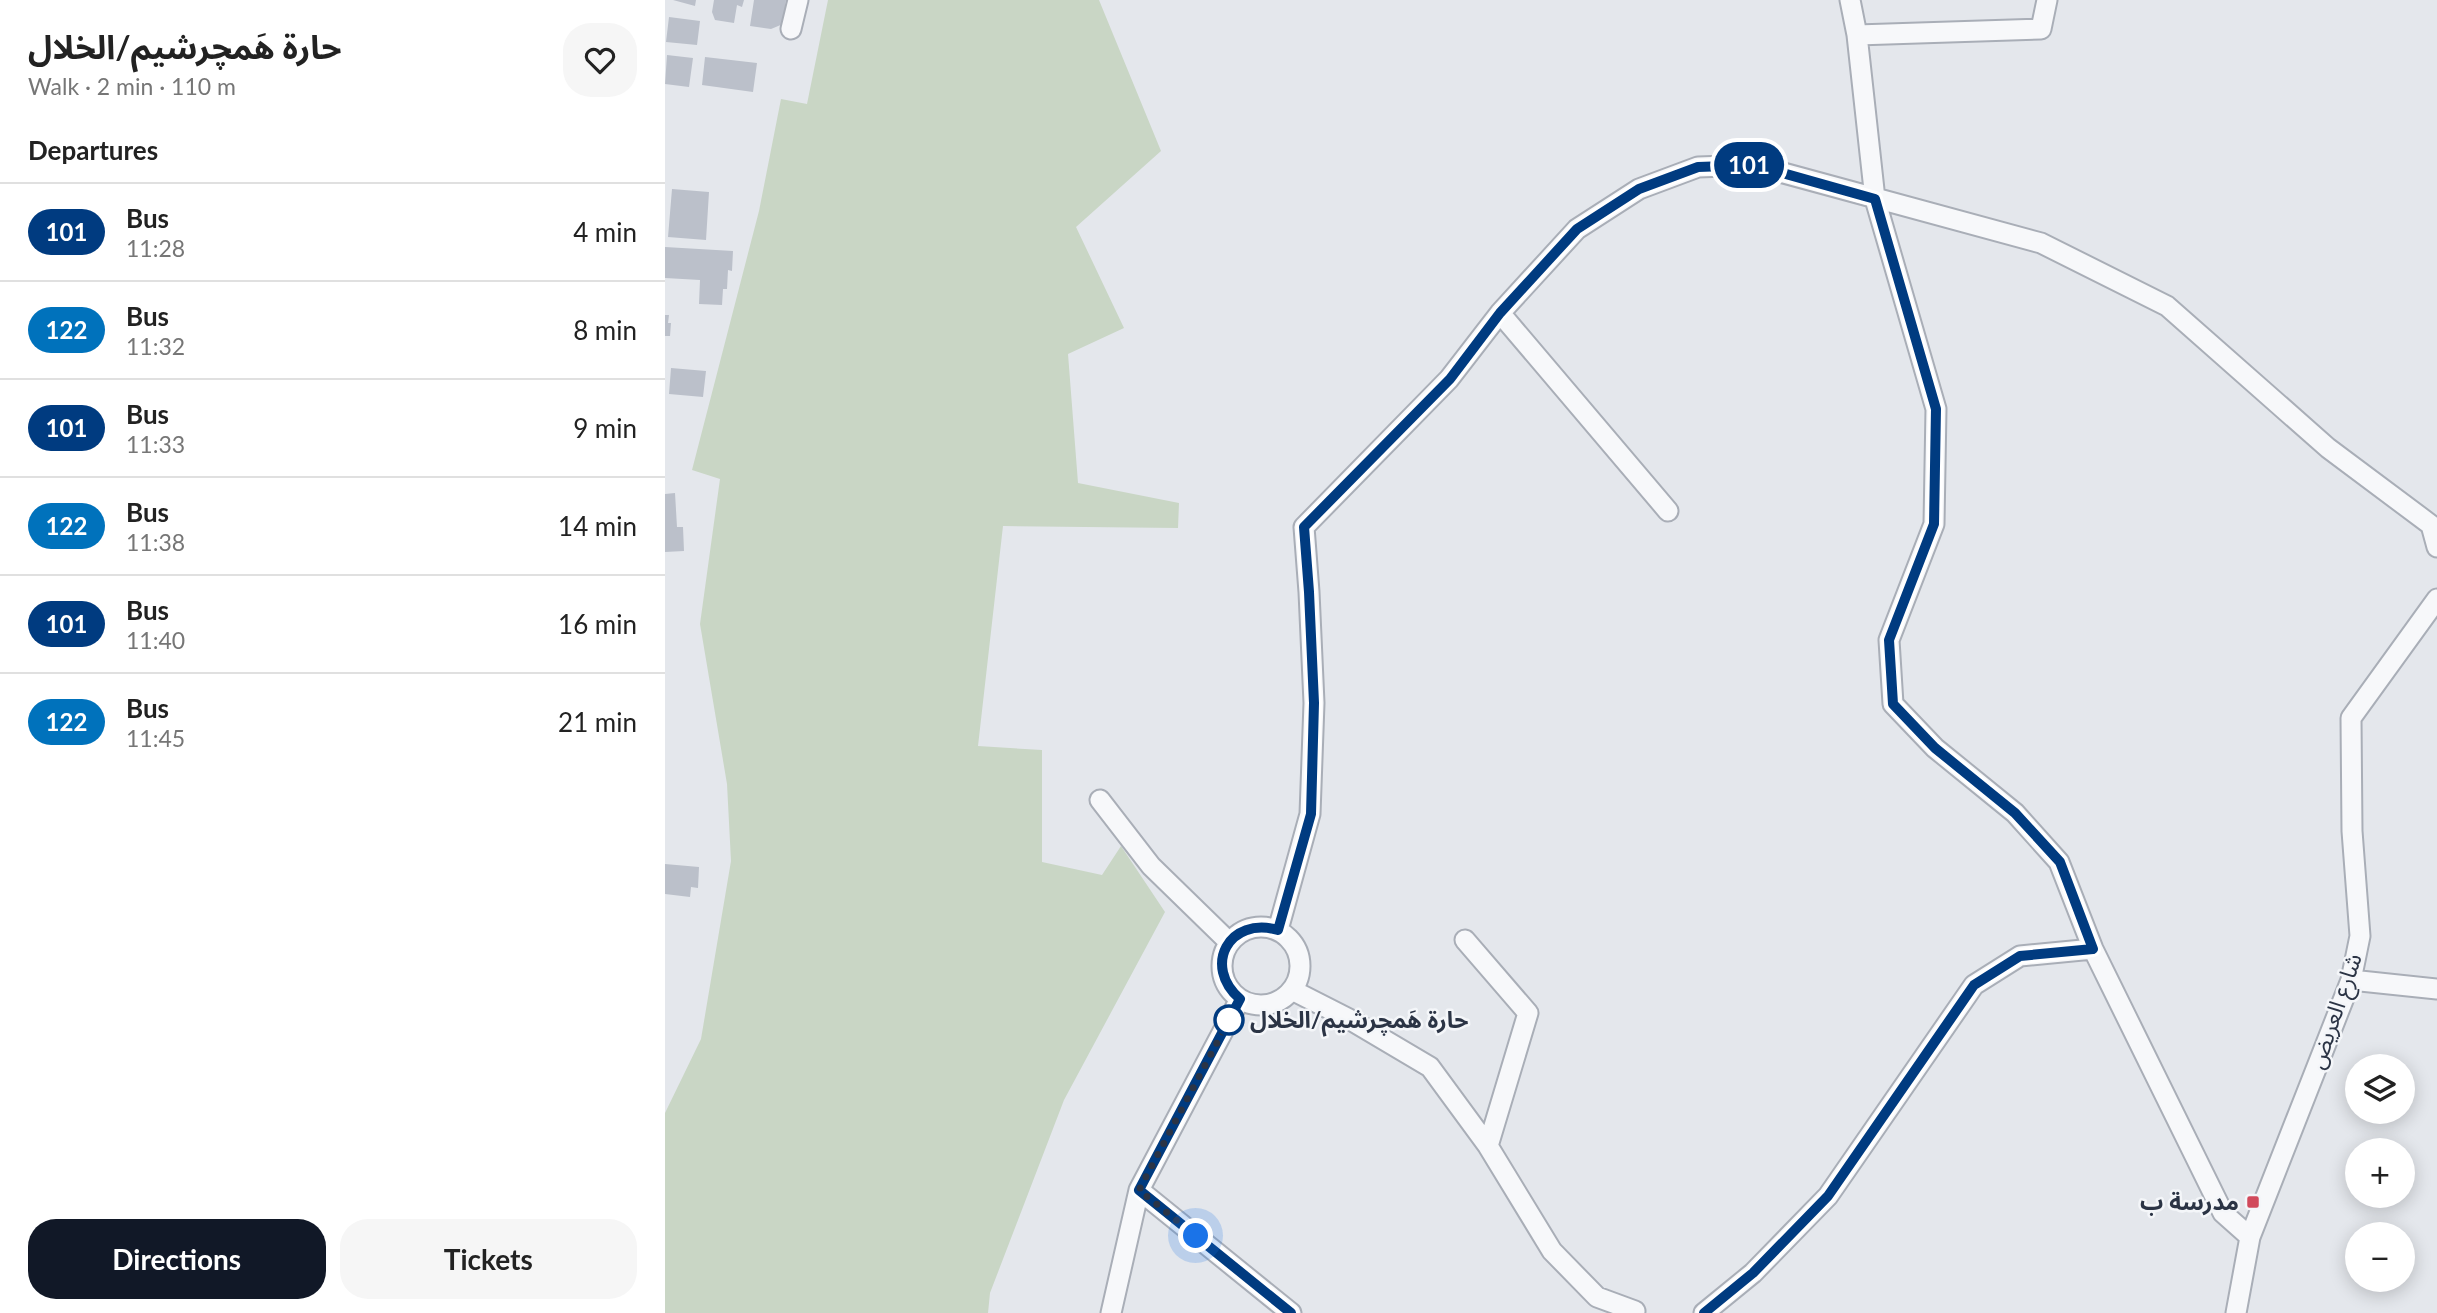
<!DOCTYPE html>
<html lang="en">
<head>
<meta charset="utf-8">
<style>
	body { margin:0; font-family:Lato,"Noto Sans Arabic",sans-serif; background:#f6f6f6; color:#222; height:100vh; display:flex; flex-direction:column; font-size:26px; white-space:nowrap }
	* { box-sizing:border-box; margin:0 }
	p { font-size:23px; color:#767676 }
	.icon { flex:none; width:38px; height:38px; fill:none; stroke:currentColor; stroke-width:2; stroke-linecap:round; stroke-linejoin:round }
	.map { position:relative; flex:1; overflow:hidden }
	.drawer { display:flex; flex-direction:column; background:#fff; width:665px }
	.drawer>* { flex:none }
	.badge { padding:0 14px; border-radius:23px; font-size:24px; line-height:46px }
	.tools { position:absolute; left:1680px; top:1054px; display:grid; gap:14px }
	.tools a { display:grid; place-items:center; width:70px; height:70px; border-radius:50%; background:#fff; box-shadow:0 4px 18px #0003; font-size:35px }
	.you { position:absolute; width:35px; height:35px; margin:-18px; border:5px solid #fff; border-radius:50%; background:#1a73e8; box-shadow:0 0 0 10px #1a73e833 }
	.map>.badge { position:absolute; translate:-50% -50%; box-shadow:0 0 0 4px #fff }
	h2 { padding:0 28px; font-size:26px; line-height:63px }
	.round { display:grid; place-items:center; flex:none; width:74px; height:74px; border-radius:28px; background:#f6f6f6 }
	.headline { display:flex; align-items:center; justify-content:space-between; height:119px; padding:0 28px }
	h1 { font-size:33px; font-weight:700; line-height:52px }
	.action { display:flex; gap:14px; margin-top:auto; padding:14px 28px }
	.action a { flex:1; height:80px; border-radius:28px; background:#111827; color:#fff; font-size:28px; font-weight:700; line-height:80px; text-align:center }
	.action a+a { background:#f6f6f6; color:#222 }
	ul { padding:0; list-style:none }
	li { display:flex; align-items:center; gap:21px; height:98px; padding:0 28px; border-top:2px solid #e0e0e0 }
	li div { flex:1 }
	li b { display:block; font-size:26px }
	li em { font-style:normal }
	li .badge { min-width:77px; font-weight:700; text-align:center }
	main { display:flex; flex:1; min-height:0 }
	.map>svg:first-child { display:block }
	.green { fill:#c9d6c5 }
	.building { fill:#bbc0ca }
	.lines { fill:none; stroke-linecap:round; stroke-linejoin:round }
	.minor-casing { stroke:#a9aeb7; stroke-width:23 }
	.minor { stroke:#f7f8fa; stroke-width:19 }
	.line-casing { stroke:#fff; stroke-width:16 }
	.line { stroke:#003b80; stroke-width:10 }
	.walk { stroke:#2b3445; stroke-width:7; stroke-dasharray:0 12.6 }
	.stop-dot { fill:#fff; stroke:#003b80; stroke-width:3.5 }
	.poi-dot { fill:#d1495b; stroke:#f4f6f9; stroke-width:2.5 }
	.labels { text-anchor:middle; stroke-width:5; stroke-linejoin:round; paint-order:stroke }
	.street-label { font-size:23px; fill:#2b3445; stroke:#f4f6f9 }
	.stop-label { font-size:23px; font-weight:bold; fill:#2b3445; stroke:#f4f6f9; text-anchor:start }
	.poi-label { font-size:23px; font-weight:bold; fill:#2b3445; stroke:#f4f6f9; text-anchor:end }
</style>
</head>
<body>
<main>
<section class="drawer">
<div class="headline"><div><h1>حارة هَمچرشيم/الخلال</h1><p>Walk · 2 min · 110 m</p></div><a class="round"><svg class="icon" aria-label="heart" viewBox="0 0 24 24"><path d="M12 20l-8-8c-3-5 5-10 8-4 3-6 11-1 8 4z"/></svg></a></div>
<h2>Departures</h2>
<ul>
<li><span class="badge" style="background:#003b80;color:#fff">101</span><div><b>Bus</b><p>11:28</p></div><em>4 min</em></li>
<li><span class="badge" style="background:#0072bc;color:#fff">122</span><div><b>Bus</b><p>11:32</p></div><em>8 min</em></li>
<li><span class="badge" style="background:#003b80;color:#fff">101</span><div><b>Bus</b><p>11:33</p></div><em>9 min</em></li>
<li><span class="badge" style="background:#0072bc;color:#fff">122</span><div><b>Bus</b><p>11:38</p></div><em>14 min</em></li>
<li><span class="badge" style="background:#003b80;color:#fff">101</span><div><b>Bus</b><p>11:40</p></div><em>16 min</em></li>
<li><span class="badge" style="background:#0072bc;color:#fff">122</span><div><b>Bus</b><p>11:45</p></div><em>21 min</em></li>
</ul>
<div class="action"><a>Directions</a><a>Tickets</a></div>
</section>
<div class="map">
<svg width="1772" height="1313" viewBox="0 0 1772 1313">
	<rect width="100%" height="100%" fill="#e4e7ec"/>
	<path class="green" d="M 163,0 L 434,0 L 496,151 L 411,227 L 459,328 L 403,354 L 413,483 L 514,503 L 513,528 L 338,526 L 313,746 L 377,750 L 377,862 L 437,875 L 456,846 L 500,912 L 399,1100 L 325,1293 L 323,1313 L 0,1313 L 0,1113 L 36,1039 L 66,861 L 62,784 L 35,624 L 55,479 L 27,470 L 94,211 L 116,99 L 142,104 Z"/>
	<path class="building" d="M 8,0 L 31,0 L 30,6 Z
		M 49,0 L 79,0 L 77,7 L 72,5 L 69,23 L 50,20 L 47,12 Z
		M 89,0 L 121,0 L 118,24 L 106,29 L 85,26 Z
		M 4,17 L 35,21 L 32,45 L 1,42 Z
		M 2,55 L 28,58 L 24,87 L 0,84 Z
		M 40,57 L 92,63 L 88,92 L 37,85 Z
		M 7,189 L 44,192 L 41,240 L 3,237 Z
		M 0,247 L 68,251 L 67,271 L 63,270 L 62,289 L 58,289 L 57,305 L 34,304 L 35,280 L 0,278 Z
		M 0,315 L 4,315 L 3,323 L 6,323 L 5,336 L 0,336 Z
		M 6,368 L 41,371 L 38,397 L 4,394 Z
		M 10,493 L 12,527 L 18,527 L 19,551 L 0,552 L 0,494 Z
		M 0,864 L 34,867 L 33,888 L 26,887 L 25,897 L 0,894 Z"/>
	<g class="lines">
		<g class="minor-casing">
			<path id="minor" d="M 1185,0 L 1192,35 L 1210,199 L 1271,409 L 1269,524 L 1224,640 L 1228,704 L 1270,748 L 1350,813 L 1394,862 L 1428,949 L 1558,1213 L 1585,1237
				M 126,29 L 133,0
				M 1192,35 L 1376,29 L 1382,0
				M 835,313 L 1003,511
				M 435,800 L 486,866 L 564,942
				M557 966a39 39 0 1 1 78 0a39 39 0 1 1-78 0Z
				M 613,930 L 645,814 L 649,703 L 644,592 L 639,527 L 784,379 L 835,313 L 912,229 L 974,189 L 1033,167 L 1089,165 L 1376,243 L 1502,306 L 1663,448 L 1766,525 L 1772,547
				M 800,940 L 863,1013 L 823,1146
				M 1686,980 L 1772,989
				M 627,990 L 684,1019 L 765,1067 L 823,1146 L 887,1251 L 932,1297 L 970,1311
				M 474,1190 L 626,1313
				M 446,1313 L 474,1190 L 575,999
				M 1039,1313 L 1088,1273 L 1163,1196 L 1309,985 L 1355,956 L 1428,949
				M 1571,1313 L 1585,1237 L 1686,980 L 1695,936 L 1687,831 L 1686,718 L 1772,599"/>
		</g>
		<use href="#minor" class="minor"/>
	</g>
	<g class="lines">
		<g class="line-casing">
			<path id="line" d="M 626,1313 L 474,1190 L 575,999 C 537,966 564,916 613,930 L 646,814 L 649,703 L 644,592 L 639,527 L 785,379 L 835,313 L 912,229 L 974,189 L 1033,167 L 1089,165 L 1210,199 L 1271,409 L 1269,524 L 1224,640 L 1228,704 L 1270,748 L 1350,813 L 1395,862 L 1428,949 L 1355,956 L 1309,985 L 1163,1196 L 1088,1273 L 1039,1313"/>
		</g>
		<use href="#line" class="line"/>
		<path class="walk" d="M 531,1236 L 474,1190 L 564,1020"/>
	</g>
	<circle class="stop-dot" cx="564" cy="1020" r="14"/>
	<rect class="poi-dot" x="1581" y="1195" width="14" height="14" rx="3.5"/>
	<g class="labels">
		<g class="street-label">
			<text transform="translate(1670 1011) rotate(-71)" y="8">شارع العريض</text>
		</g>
		<g class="stop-label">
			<text x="585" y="1028">حارة هَمچرشيم/الخلال</text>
		</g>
		<g class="poi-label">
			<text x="1574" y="1210">مدرسة ب</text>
		</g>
	</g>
</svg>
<div class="tools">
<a><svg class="icon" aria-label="layers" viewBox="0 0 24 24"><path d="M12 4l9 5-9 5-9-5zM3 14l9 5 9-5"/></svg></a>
<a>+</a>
<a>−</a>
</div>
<div class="you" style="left:531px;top:1236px"></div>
<b class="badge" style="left:1084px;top:165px;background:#003b80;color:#fff">101</b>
</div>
</main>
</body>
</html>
